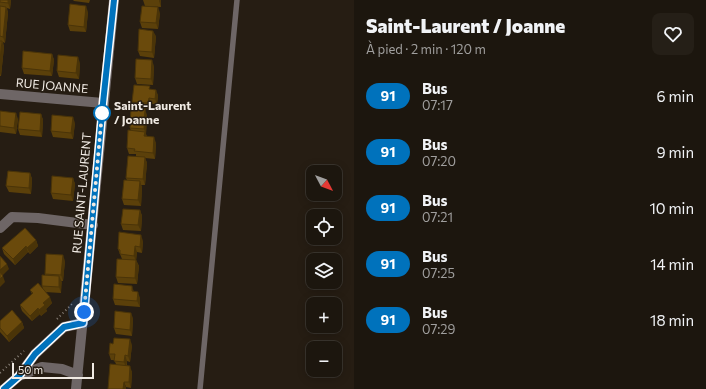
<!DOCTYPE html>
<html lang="fr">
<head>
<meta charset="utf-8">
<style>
	body { margin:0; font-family:Commissioner,sans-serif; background:#251f17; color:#f1f3f6; height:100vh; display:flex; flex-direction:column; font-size:15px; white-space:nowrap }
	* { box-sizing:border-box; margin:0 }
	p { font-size:13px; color:#a09f9e }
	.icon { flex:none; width:22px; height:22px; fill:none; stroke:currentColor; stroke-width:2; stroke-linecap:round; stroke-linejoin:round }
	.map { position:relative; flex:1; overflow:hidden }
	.side { display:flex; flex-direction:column; background:#1c160e; width:352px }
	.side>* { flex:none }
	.badge { padding:0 8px; border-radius:13px; font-size:14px; line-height:26px }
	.needle { width:26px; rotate:131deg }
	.controls { position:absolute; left:306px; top:165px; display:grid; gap:8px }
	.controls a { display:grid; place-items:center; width:36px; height:36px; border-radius:8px; background:#1c160e; box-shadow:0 2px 10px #0003,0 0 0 1px #3a352e; font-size:20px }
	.scale { position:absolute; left:12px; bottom:10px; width:82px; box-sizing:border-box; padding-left:4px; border:2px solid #f0eae3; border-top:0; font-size:11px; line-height:14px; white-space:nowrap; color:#f0eae3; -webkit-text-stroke:3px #261d13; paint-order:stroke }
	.you { position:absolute; width:20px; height:20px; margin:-10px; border:3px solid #fff; border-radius:50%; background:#1a73e8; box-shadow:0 0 0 6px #1a73e833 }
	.map>.badge { position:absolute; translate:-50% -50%; box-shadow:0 0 0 2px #fff }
	.round { display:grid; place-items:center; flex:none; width:42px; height:42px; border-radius:8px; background:#251f17 }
	.summary { display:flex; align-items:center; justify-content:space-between; height:68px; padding:0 12px }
	h1 { font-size:19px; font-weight:800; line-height:30px }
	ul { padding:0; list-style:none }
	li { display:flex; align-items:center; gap:12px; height:56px; padding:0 12px }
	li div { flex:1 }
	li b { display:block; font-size:15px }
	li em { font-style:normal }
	li .badge { min-width:44px; font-weight:700; text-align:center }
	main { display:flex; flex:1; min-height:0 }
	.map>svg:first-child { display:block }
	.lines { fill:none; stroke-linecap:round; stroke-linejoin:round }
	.path { stroke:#8a827a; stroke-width:2; stroke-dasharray:1 3; stroke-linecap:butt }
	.service { stroke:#6e6666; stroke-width:5.5 }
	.minor { stroke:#6e6666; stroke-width:10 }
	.wall { fill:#5b400a }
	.shaded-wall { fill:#4a3408 }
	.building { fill:#6a4a0c; stroke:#4a3408 }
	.line-casing { stroke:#fff; stroke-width:9 }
	.line { stroke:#0072bc; stroke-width:6 }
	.walk { stroke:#f0eae3; stroke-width:4; stroke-dasharray:0 7.2 }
	.stop-dot { fill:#fff; stroke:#0072bc; stroke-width:2 }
	.labels { text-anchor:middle; stroke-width:3; stroke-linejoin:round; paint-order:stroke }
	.street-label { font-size:12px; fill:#f0eae3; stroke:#261d13 }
	.stop-label { font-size:12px; font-weight:bold; fill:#f0eae3; stroke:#261d13; text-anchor:start }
</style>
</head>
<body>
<main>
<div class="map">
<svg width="354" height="389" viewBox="0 0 354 389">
	<rect width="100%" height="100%" fill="#261d13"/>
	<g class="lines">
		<path class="path" d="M 57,319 L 74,302
			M 0,373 L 24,351"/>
		<path class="service" d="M 200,389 L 237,0"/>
		<path class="minor" d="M 0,94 L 103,103
			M 0,228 L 12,217 L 38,218 L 93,225
			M 19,376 L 42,367 L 62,369 L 78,375
			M 4,389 L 19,376 L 35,354 L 64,327 L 83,323
			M 76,389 L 114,0"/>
	</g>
	<path class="wall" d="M 0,0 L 11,0 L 10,9 L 7,8 L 8,13 L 5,43 L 3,42 L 4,47 L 1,76 L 0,76 Z
		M 73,0 L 90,0 L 89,3 L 74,1 Z
		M 143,0 L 161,0 L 161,7 L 145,6 Z
		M 88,12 L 86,32 L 70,31 L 68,25 Z
		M 160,13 L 158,29 L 142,28 L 140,22 Z
		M 156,36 L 154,58 L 140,56 L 138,51 Z
		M 52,54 L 54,60 L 52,76 L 24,74 L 22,68 Z
		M 80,63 L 79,79 L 59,77 L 57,71 Z
		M 154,66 L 153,85 L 137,84 L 135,78 Z
		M 151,89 L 158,95 L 157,104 L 151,104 L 150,109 L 135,108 L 132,102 Z
		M 0,111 L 18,119 L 16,134 L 0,132 Z
		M 41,114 L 43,120 L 42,137 L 20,135 L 18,129 Z
		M 147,115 L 146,134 L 147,137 L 156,143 L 155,159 L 145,158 L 147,163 L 145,185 L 141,185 L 142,187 L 141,206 L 124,205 L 122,199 L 127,180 L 126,178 L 136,156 L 136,154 L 129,154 L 127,148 L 131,131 L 130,128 Z
		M 75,123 L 73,139 L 53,137 L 51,131 Z
		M 30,173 L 32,179 L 31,194 L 9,192 L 6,186 Z
		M 73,178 L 75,184 L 73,201 L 53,199 L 51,193 Z
		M 140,210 L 142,216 L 141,231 L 123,230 L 121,224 Z
		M 36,240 L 38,246 L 30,254 L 28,252 L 15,265 L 4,254 L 2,248 Z
		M 143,241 L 142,253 L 137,252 L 136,260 L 139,266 L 137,284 L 118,283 L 116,277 L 122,259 L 118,249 Z
		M 65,261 L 63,281 L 61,281 L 61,293 L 45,292 L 52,303 L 46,309 L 47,311 L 41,316 L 40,314 L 32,321 L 22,311 L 20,305 L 32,294 L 30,290 L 43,289 L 42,286 L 45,275 L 45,274 Z
		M 134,292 L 140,298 L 140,307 L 115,305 L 113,299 Z
		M 133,318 L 132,336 L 116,334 L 114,328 Z
		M 0,321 L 22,322 L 24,328 L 9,342 L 0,332 Z
		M 132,345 L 130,362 L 127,361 L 127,365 L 132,372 L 131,388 L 126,387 L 116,364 L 114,360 L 111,360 L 109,354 Z"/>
	<path class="shaded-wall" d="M 8,0 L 11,0 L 10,9 L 8,3 Z
		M 159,0 L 161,0 L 161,7 L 159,1 Z
		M 86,6 L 88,12 L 86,32 L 84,27 Z
		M 6,7 L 8,13 L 5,43 L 3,37 Z
		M 158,7 L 160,13 L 158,29 L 156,23 Z
		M 153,31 L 156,36 L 154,58 L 152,52 Z
		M 2,41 L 4,47 L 1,76 L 0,73 L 0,60 Z
		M 52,54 L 54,60 L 52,76 L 50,71 Z
		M 78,57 L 80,63 L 79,79 L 76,73 Z
		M 152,60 L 154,66 L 153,85 L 151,79 Z
		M 156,90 L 158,95 L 157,104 L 155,99 Z
		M 149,98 L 151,104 L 150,109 L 148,103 Z
		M 145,109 L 147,115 L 146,134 L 147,138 L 144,136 L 145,132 L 144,129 Z
		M 16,113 L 18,119 L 16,134 L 14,128 Z
		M 41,114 L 43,120 L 42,137 L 40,131 Z
		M 73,117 L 75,123 L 73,139 L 71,133 Z
		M 154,137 L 156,143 L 155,159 L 153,153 Z
		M 145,157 L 147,163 L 145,185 L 143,179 Z
		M 30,173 L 32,179 L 31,194 L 29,188 Z
		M 73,178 L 75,184 L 73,201 L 71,195 Z
		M 140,181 L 142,187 L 141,206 L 138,200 Z
		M 140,210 L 142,216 L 141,231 L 138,225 Z
		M 141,235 L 143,241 L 142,253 L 140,247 Z
		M 36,240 L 38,246 L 30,254 L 27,248 Z
		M 26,246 L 28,252 L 15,265 L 13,259 Z
		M 135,246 L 137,252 L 136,262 L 134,256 Z
		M 63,255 L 65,261 L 63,281 L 61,275 Z
		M 136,260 L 139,266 L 137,284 L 135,278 Z
		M 7,264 L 9,269 L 1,277 L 0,274 L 0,270 Z
		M 3,276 L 5,282 L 0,287 L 0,279 Z
		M 59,276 L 62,282 L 61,293 L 59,287 Z
		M 132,286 L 134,292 L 132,291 Z
		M 138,292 L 140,298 L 140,307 L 137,301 Z
		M 50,297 L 52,303 L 46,309 L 47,311 L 41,316 L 39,310 L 43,303 Z
		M 38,308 L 40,314 L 32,321 L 30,316 Z
		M 131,313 L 133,318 L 132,336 L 130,330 Z
		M 22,322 L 24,328 L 9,342 L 7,336 Z
		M 130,339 L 132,345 L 130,362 L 128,356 Z
		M 125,355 L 127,361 L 126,368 L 124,362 Z
		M 130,366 L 132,372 L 131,388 L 129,382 Z
		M 124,382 L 126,387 L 126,389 L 123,389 Z"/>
	<path class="building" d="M 0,0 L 8,0 L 8,3 L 0,2 Z
		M 70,4 L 86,6 L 84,27 L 68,25 Z
		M 0,6 L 6,7 L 3,37 L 0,36 Z
		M 142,6 L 158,7 L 156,23 L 140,22 Z
		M 139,29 L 153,31 L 152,52 L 138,51 Z
		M 0,41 L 2,41 L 0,60 Z
		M 23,51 L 52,54 L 50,71 L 22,68 Z
		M 58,55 L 78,57 L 76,73 L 57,71 Z
		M 136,59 L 152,60 L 151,79 L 135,78 Z
		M 134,85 L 150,86 L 149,89 L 156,90 L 155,99 L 149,98 L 148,103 L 132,102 Z
		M 131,108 L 145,109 L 144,129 L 130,128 Z
		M 0,111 L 16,113 L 14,128 L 0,126 Z
		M 20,112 L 41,114 L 40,131 L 18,129 Z
		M 52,115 L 73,117 L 71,133 L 51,131 Z
		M 128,130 L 145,132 L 144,136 L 154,137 L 153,153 L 134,151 L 135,149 L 127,148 Z
		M 128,156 L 145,157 L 143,179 L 126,178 Z
		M 8,171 L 30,173 L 29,188 L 6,186 Z
		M 52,176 L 73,178 L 71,195 L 51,193 Z
		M 124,180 L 140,181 L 138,200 L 122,199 Z
		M 123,209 L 140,210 L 138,225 L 121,224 Z
		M 25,228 L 36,240 L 27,248 L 26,246 L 13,259 L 2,248 Z
		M 119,232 L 141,235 L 140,247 L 135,246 L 134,256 L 120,254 L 120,250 L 118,249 Z
		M 46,254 L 63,255 L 61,275 L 45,274 Z
		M 0,256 L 7,264 L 0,270 Z
		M 117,259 L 136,260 L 135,278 L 116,277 Z
		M 0,272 L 3,276 L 0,279 Z
		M 42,275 L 59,276 L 59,287 L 42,286 Z
		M 38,283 L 50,297 L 43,303 L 45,305 L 39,310 L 38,308 L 30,316 L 20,305 L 33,293 L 30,290 Z
		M 114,284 L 132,286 L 132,291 L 138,292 L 137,301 L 113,299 Z
		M 12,310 L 22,322 L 7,336 L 0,328 L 0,321 Z
		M 115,311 L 131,313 L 130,330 L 114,328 Z
		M 114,338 L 130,339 L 128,356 L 125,355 L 124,362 L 114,361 L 115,354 L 109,354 L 110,343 L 113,344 Z
		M 110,364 L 130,366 L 129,382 L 124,382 L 123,389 L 108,389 Z"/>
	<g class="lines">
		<g class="line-casing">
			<path id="line" d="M 4,389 L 19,376 L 35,354 L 64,327 L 83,323 L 103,103 L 114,0"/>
		</g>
		<use href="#line" class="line"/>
		<path class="walk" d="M 84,312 L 102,113"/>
	</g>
	<circle class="stop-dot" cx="102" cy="113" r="8"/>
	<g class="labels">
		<g class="street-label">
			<text transform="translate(52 86) rotate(5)" y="4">RUE JOANNE</text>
			<text transform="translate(82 193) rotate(-85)" y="4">RUE SAINT-LAURENT</text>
		</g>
		<g class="stop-label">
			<text x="114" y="110">Saint-Laurent<tspan x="114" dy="14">/ Joanne</tspan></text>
		</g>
	</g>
</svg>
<div class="controls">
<a><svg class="needle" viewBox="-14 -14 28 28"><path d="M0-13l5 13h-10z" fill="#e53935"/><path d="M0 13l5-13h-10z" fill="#a09f9e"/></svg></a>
<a><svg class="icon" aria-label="locate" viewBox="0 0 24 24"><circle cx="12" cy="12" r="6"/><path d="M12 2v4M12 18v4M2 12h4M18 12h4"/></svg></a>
<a><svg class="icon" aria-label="layers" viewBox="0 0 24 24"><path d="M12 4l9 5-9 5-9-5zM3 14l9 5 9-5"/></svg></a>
<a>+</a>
<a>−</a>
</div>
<div class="scale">50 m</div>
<div class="you" style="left:84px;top:312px"></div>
</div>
<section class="side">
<div class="summary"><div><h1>Saint-Laurent / Joanne</h1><p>À pied · 2 min · 120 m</p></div><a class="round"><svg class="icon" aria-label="heart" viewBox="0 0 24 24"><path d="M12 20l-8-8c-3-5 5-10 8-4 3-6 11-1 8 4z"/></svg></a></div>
<ul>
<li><span class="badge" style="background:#0072bc;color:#fff">91</span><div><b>Bus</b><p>07:17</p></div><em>6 min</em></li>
<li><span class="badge" style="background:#0072bc;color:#fff">91</span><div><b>Bus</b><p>07:20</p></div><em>9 min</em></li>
<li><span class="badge" style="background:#0072bc;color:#fff">91</span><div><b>Bus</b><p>07:21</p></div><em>10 min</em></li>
<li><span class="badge" style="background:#0072bc;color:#fff">91</span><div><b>Bus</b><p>07:25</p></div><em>14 min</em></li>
<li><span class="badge" style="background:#0072bc;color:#fff">91</span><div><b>Bus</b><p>07:29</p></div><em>18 min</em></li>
</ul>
</section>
</main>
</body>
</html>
